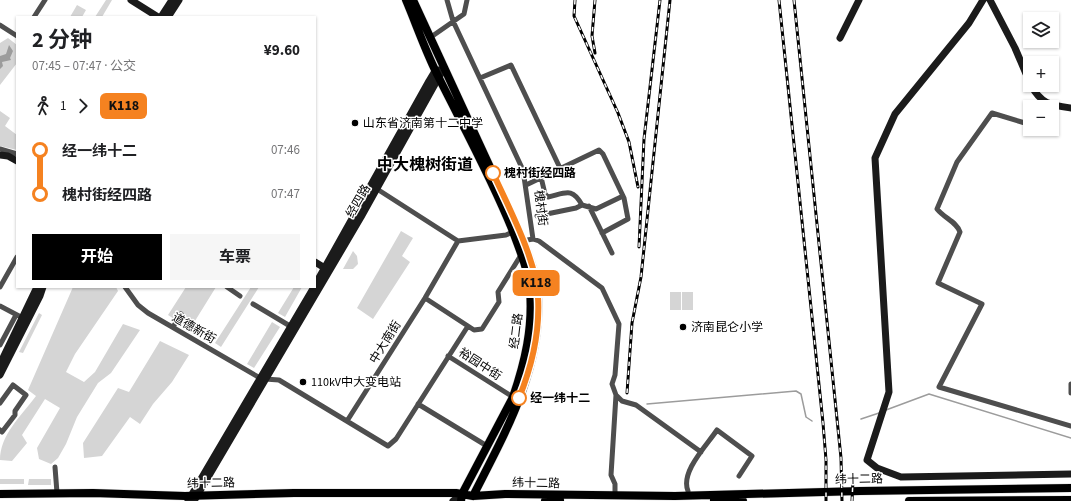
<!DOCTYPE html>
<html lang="zh">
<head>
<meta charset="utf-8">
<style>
	body { margin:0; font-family:"Source Sans 3","Noto Sans SC",sans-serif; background:#f6f6f6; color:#202124; height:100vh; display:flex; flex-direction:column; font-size:15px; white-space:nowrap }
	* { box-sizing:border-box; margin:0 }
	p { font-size:13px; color:#757577 }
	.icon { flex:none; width:22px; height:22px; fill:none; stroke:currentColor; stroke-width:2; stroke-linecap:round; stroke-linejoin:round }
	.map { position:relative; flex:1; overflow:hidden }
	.side { position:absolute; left:16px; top:16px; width:300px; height:272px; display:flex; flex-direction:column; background:#fff; border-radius:0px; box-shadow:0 1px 3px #0004 }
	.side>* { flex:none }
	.badge { padding:0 8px; border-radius:6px; font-size:14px; line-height:26px }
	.fabs { position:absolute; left:1023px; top:12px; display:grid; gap:8px }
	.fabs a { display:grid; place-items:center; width:36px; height:36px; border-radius:0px; background:#fff; box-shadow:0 1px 3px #0004; font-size:20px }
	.map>.badge { position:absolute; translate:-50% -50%; box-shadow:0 0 0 2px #fff }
	.legs { display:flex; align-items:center; gap:6px; height:44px; padding:0 16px; font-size:13px }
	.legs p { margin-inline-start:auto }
	.overview { display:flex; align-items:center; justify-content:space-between; height:68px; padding:0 16px }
	h1 { font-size:22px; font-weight:700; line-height:30px }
	.action { display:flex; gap:8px; margin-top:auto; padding:8px 16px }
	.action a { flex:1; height:46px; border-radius:0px; background:#000; color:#fff; font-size:16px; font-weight:700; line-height:46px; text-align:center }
	.action a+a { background:#f6f6f6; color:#202124 }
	ul { padding:0 16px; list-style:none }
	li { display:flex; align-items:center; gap:14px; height:44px; font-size:15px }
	li i { display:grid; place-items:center; width:6px; height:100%; margin:0 5px; background:currentColor }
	li i::after { content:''; width:10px; height:10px; margin:-5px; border:3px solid; border-radius:50%; background:#fff }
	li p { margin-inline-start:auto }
	li:first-child i { background:linear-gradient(#0000 50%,currentColor 0) }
	li:last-child i { background:linear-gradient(currentColor 50%,#0000 0) }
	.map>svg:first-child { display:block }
	.green { fill:#d5d5d5 }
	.water { fill:#9c9c9c }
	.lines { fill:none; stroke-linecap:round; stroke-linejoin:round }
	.stream { stroke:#9c9c9c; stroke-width:1.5 }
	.primary-casing { stroke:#dbdbdb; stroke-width:9 }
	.street { stroke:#4e4e4e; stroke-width:5 }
	.secondary { stroke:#1b1b1b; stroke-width:7 }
	.primary { stroke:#000; stroke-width:8 }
	.rail-casing { stroke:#000; stroke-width:3 }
	.rail { stroke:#fff; stroke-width:1.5; stroke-dasharray:4.5; stroke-linecap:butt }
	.line-1-casing { stroke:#fff; stroke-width:9 }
	.line-1 { stroke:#f58220; stroke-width:6 }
	.poi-dot { fill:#000; stroke:#fff; stroke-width:1.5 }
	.stop-1-dot { fill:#fff; stroke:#f58220; stroke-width:2 }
	.labels { text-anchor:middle; stroke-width:3; stroke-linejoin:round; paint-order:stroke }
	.poi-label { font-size:12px; fill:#000; stroke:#fff; text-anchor:start }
	.stop-label { font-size:12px; font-weight:bold; fill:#000; stroke:#fff; text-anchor:start }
	.street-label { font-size:12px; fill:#000; stroke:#fff }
	.district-label { font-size:16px; font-weight:bold; fill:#000; stroke:#fff }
</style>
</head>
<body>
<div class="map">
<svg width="1071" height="501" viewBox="0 0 1071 501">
	<rect width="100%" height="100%" fill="#fff"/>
	<path class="green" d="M 106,0 L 112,0 L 102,17 L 95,17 Z
		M 77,5 L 86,10 L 82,17 L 70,17 Z
		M 8,38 L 17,45 L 17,63 L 0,85 L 0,43 Z
		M 0,111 L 10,118 L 5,126 L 17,135 L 17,150 L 0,146 Z
		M 401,231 L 413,238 L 402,256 L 410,262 L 373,319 L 357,308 Z
		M 353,251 L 357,256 L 358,264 L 353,269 L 343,269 Z
		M 73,287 L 116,287 L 118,291 L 75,354 L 66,372 L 84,382 L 95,372 L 123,324 L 140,330 L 111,373 L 98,383 L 77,417 L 66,444 L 58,458 L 51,464 L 39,459 L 37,448 L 60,408 L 45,399 L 22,435 L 27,443 L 12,461 L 0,460 C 0,435 21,416 36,396 L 28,390 Z
		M 186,287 L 216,287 L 190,329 L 168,315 Z
		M 251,287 L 259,287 L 221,347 L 215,343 Z
		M 294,287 L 302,287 L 285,317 L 278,313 Z
		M 670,292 L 681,292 L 681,310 L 670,310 Z
		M 682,292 L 693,292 L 693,310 L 682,310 Z
		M 39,313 L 42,315 L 23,353 L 19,352 Z
		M 272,322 L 280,327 L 254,368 L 247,364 Z
		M 160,341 L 189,355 L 172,382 L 153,404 L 140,424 L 130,417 L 102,456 L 84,458 L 83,443 L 118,388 L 129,392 Z
		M 0,479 L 24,479 L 24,484 L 0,484 Z
		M 29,479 L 51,479 L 51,485 L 28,485 Z"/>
	<path class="water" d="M 9,45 L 13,51 L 10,58 L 11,60 L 2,62 L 3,66 L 0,69 L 0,56 L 6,54 Z"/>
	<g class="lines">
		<path class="stream" d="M 647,404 L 796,391 L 801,394 L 806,417 L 812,421
			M 886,410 L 929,394 L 1071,438
			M 861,419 L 879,413"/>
		<g class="primary-casing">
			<path id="primary" d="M 406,0 C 417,26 426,53 439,78 C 464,128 491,177 512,229 C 519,248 528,269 530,290 C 533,328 525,362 513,397 L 462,494 L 461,501
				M 413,0 L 495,178
				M 0,494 L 93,493 L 185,496 L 294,493 L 456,493 L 473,496 L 505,494 L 675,496 L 860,491 L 1071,488
				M 473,496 C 505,433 542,369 538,296 C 537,268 519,231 507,205
				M 714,500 L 743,501
				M 545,501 L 560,500
				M 909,501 L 1071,500"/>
		</g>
		<path class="street" d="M 447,0 L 453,21 L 523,170 L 533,239 L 522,241
			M 34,17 L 45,0
			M 0,25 L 17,36
			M 431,37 L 464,14 L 467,0
			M 480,78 L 511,65 L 560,168
			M 1025,123 L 992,113 L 957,162 L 937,209 C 944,218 957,222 960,232 L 938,283 L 982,304 L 939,387 L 1071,426
			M 0,149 L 17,154
			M 541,177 L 545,194 L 548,197 C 566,193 572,187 582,205
			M 526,185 L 599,150 L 603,154 L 624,198 L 628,219 L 602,233
			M 377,189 L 458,241
			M 589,206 L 612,253
			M 537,216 L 576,208 L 582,205 L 596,209 L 623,196
			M 533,239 L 539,241 L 602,288 L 619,324 L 615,375 L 612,384 L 616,395 L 611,475 L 615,484 L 615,496
			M 458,241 L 506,235 L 513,232
			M 0,287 L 17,257
			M 125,287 L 138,305 L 148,313 L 260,378
			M 227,287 L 240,296
			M 425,298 L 474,330 L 482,329 L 499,302 L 498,292 L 521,255
			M 253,304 L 290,326
			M 0,306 L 19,316
			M 173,327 L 181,314
			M 0,345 L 16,315
			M 448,356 L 513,397
			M 265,379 L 279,380 L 388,446 L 396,439 L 468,326
			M 1071,384 L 1071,393
			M 616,395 L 622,401 L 636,405 L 701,452
			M 0,403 L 13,385 L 26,395 L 15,411 L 15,415 L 2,432 L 0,430
			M 418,404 L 487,446
			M 347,421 L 425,298 L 458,241
			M 55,467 L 57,493
			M 688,491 C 680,472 707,445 717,430 L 752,456 L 739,476"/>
		<path class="secondary" d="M 131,0 L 158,17
			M 983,0 L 969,23 L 895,114 L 875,158 L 889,392 L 867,460 L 877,468 L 901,477 L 1071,474
			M 990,0 L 1015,48 L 1030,83
			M 161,17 L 172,0
			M 168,17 L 179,0
			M 840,38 L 859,0
			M 1031,85 C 1041,104 1050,105 1071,108
			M 0,155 L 8,156 L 17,161
			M 315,262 L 328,270
			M 315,285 L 429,81 L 435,71 L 439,70
			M 0,364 L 37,287
			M 0,375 L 40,296 L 43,287
			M 188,501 L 314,287
			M 194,501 L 361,217 L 444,68
			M 453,501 L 462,494"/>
		<use href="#primary" class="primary"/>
		<g class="rail-casing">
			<path id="rail" d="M 575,0 L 574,16 L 618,113 L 629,142 L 638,187
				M 595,0 L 592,36 L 595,53
				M 779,0 L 823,423 L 826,460 L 826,501
				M 794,0 L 841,458 L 842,501
				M 639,247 L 644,139 L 660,0
				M 627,393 L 632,323 L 641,277 L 670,0
				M 852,501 L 853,480"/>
		</g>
		<use href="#rail" class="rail"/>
	</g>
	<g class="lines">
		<g class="line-1-casing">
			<path id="line-1" d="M 493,173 C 508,206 537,261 538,297 C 540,331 532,366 519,398"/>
		</g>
		<use href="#line-1" class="line-1"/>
	</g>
	<g class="poi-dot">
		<circle cx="355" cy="123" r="4"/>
		<circle cx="683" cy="327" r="4"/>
		<circle cx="303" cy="382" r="4"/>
	</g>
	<g class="stop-1-dot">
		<circle cx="493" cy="173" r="7"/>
		<circle cx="519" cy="398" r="7"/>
	</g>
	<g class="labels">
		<g class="poi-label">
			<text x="363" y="127">山东省济南第十二中学</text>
			<text x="691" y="331">济南昆仑小学</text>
			<text x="311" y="386">110kV中大变电站</text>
		</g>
		<g class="stop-label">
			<text x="504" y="177">槐村街经四路</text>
			<text x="530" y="402">经一纬十二</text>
		</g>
		<g class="street-label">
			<text transform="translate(358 201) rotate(-60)" y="4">经四路</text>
			<text transform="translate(541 208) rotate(83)" y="4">槐村街</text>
			<text transform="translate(194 328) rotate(30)" y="4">道德新街</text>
			<text transform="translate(516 331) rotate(-83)" y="4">经二路</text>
			<text transform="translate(385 342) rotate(-58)" y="4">中大南街</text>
			<text transform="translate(480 364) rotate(33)" y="4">裕园中街</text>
			<text transform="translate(859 479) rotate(-1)" y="4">纬十二路</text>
			<text transform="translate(211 483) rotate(-1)" y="4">纬十二路</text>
			<text transform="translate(536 483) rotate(1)" y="4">纬十二路</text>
		</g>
		<g class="district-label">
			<text x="425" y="170">中大槐树街道</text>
		</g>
	</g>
</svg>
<div class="fabs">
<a><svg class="icon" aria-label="layers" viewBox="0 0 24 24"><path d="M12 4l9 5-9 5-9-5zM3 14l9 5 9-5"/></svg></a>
<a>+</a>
<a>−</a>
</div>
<b class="badge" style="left:536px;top:283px;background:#f58220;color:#111">K118</b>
<section class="side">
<div class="overview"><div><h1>2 分钟</h1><p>07:45 – 07:47 · 公交</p></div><b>¥9.60</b></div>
<div class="legs"><svg class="icon" aria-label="walk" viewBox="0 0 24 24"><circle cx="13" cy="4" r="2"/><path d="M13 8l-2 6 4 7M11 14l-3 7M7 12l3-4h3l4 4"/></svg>1<svg class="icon" aria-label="forward" viewBox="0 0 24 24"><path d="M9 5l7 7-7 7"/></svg><b class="badge" style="background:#f58220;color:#111">K118</b></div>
<ul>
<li><i style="color:#f58220"></i><b>经一纬十二</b><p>07:46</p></li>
<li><i style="color:#f58220"></i><b>槐村街经四路</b><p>07:47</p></li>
</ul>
<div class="action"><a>开始</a><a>车票</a></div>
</section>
</div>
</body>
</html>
